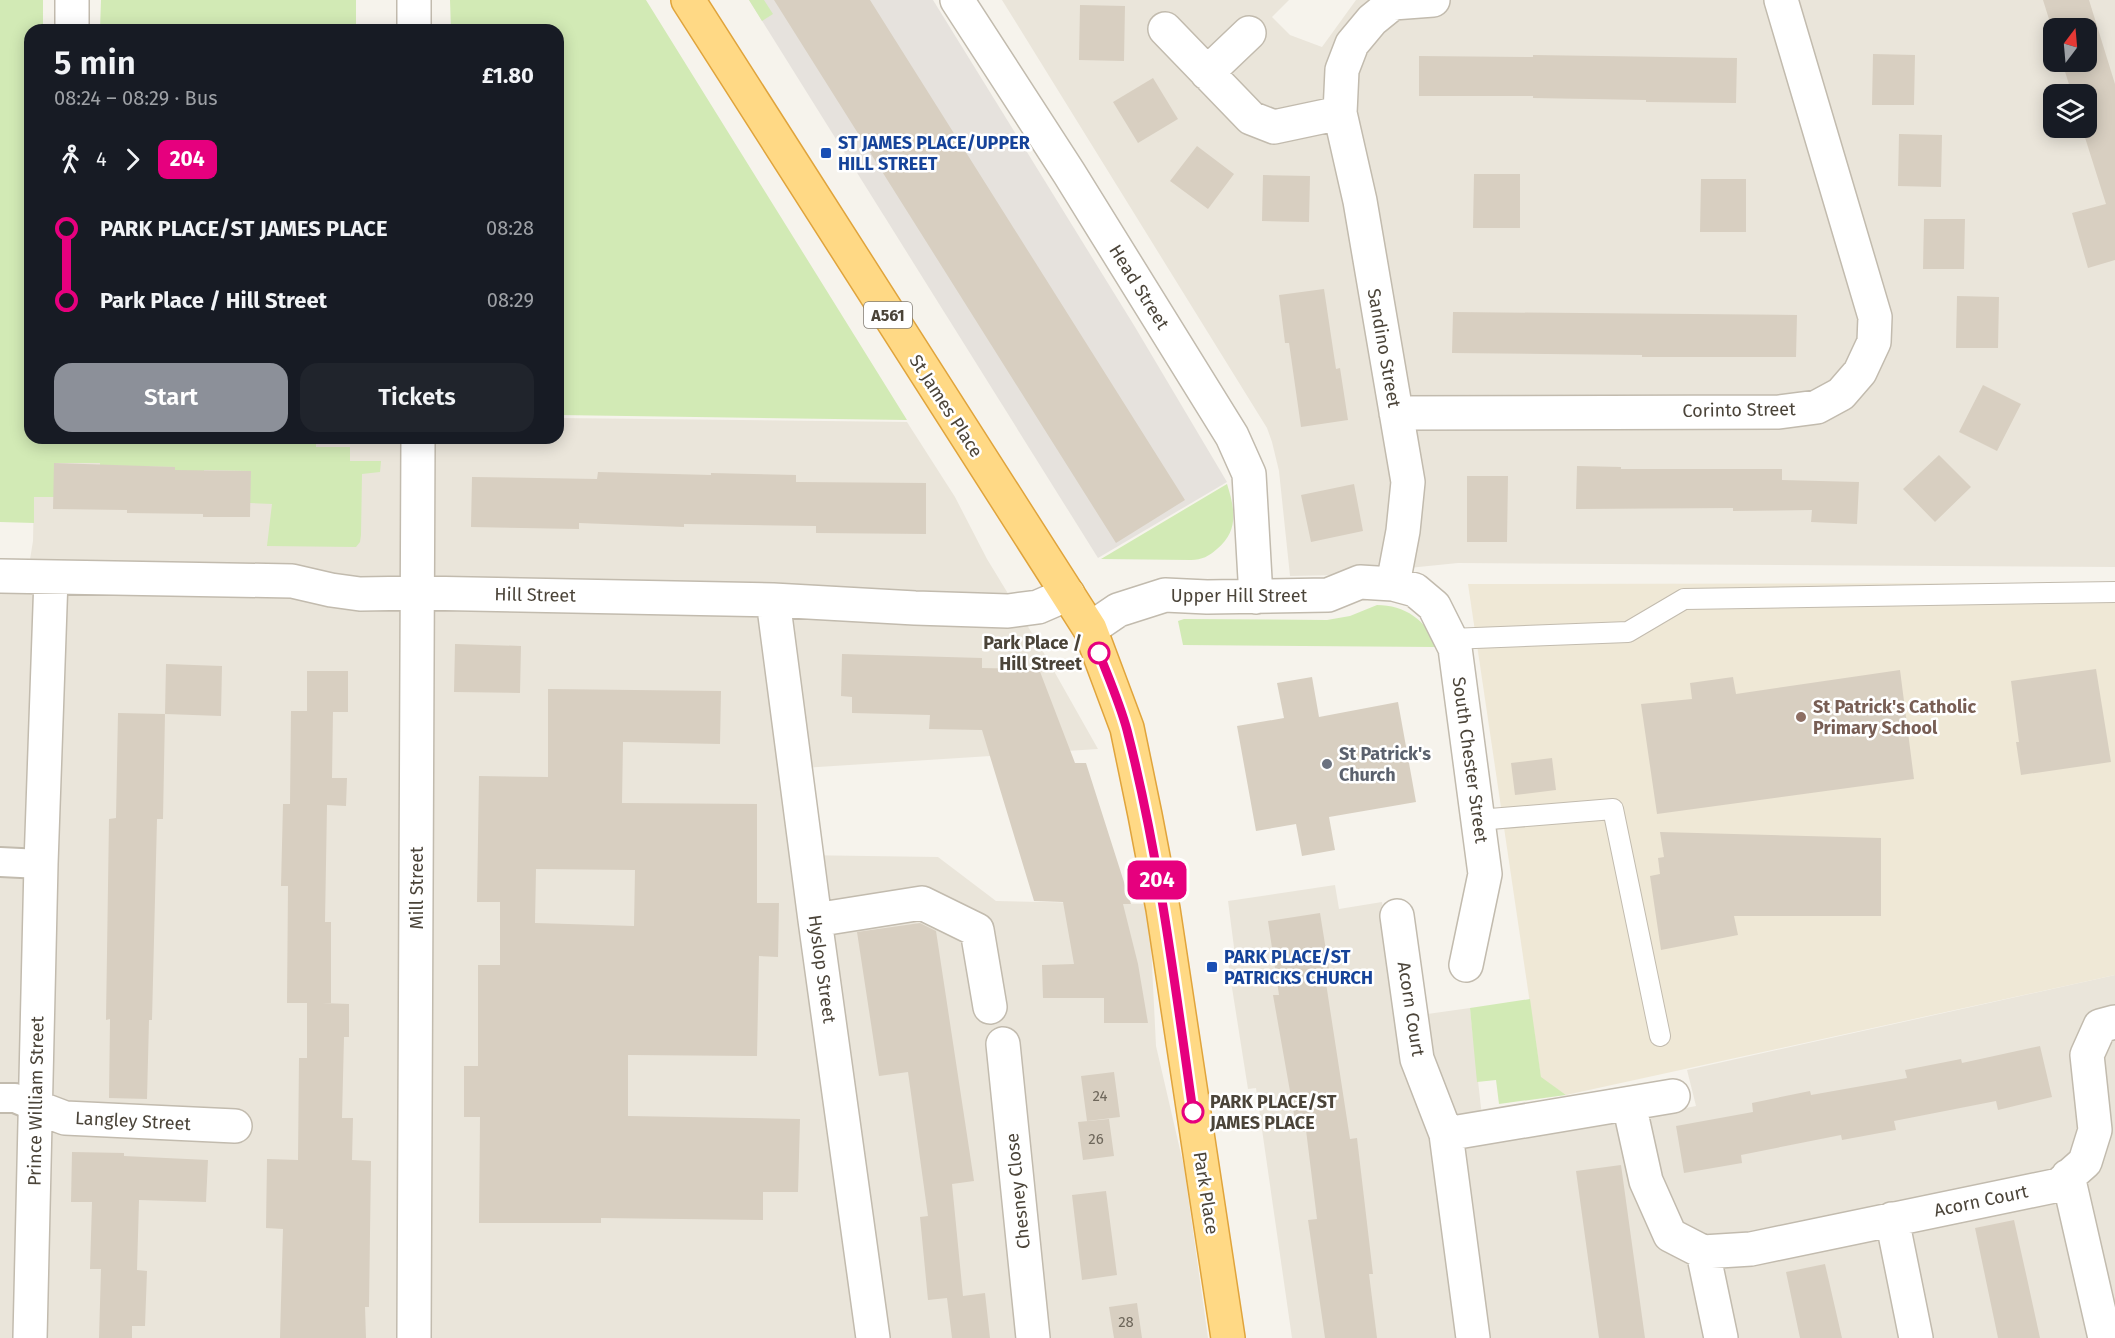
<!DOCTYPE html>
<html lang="en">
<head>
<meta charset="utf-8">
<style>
	body { margin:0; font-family:"Fira Sans",sans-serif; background:#20242c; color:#f1f3f6; height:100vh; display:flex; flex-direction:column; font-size:22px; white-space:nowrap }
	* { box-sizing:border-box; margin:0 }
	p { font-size:20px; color:#9ea1a6 }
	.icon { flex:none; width:33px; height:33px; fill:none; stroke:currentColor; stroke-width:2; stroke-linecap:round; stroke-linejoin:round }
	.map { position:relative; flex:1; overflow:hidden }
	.panel { position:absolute; left:24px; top:24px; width:540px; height:420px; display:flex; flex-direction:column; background:#171b24; border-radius:18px; box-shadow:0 3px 15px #0003 }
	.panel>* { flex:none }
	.badge { padding:0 12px; border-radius:9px; font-size:21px; line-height:39px }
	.needle { width:39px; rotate:16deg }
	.controls { position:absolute; left:2043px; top:18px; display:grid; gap:12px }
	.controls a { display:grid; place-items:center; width:54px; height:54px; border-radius:12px; background:#171b24; box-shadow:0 3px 15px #0003; font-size:30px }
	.map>.badge { position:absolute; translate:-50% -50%; box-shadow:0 0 0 3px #fff }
	.legs { display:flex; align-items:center; gap:9px; height:66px; padding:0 30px; font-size:20px }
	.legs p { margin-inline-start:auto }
	.head { display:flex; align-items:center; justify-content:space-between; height:102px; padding:0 30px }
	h1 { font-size:33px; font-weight:600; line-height:45px }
	.primary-button { display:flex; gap:12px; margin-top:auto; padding:12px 30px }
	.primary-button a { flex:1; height:69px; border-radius:18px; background:#8c9099; color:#fff; font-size:24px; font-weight:600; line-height:69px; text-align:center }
	.primary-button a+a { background:#20242c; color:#f1f3f6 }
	ul { padding:0 30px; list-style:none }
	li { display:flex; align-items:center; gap:21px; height:72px; font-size:22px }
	li i { display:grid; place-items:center; width:9px; height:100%; margin:0 8px; background:currentColor }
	li i::after { content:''; width:15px; height:15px; margin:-8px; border:4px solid; border-radius:50%; background:#171b24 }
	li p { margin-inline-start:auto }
	li:first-child i { background:linear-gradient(#0000 50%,currentColor 0) }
	li:last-child i { background:linear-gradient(currentColor 50%,#0000 0) }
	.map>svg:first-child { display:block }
	.residential { fill:#eae5da; fill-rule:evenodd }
	.industrial { fill:#e6e2dd }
	.education { fill:#efe8d6 }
	.green { fill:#d2eab5 }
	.building { fill:#d8cfc1; fill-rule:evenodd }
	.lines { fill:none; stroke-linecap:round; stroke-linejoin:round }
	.service-casing { stroke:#c2bbae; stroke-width:22 }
	.pedestrian-casing { stroke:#c2bbae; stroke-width:32 }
	.minor-casing { stroke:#c2bbae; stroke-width:36 }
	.trunk-casing { stroke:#e0a43c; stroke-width:36 }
	.service { stroke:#fff; stroke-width:20 }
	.pedestrian { stroke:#fff; stroke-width:28 }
	.minor { stroke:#fff; stroke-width:33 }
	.trunk { stroke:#ffd985; stroke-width:33 }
	.line-1-casing { stroke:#fff; stroke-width:14 }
	.line-1 { stroke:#e6007e; stroke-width:9 }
	.transit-dot { fill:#1a4fb4; stroke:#fff; stroke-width:2 }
	.stop-1-dot { fill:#fff; stroke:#e6007e; stroke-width:3 }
	.education-dot { fill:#8d6e63; stroke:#fff; stroke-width:2 }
	.worship-dot { fill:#6b7280; stroke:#fff; stroke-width:2 }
	.labels { text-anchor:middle; stroke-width:5; stroke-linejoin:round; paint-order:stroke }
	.number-label { font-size:15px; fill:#6e675b }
	.shield { fill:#fff; stroke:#817c74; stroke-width:1.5 }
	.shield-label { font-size:16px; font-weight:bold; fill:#4b4439 }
	.transit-label { font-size:18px; font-weight:bold; fill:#164399; stroke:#fff; text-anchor:start }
	.street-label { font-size:18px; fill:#4b4439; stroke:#fff }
	.stop-label { font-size:18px; font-weight:bold; fill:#4b4439; stroke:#fff; text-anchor:end }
	.education-label { font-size:18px; font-weight:bold; fill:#785e54; stroke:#fff; text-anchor:start }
	.worship-label { font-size:18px; font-weight:bold; fill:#5b616d; stroke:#fff; text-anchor:start }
</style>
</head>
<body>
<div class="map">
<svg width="2115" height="1338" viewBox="0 0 2115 1338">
	<rect width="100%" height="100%" fill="#f6f3ec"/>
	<path class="residential" d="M 1002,0 L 1289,0 L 1272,17 L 1290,35 L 1322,47 L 1356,0 L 2115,0 L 2115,567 L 1458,563 L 1339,575 L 1290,576 L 1279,471 L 1272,442 L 1267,428 ZM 2054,28 L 2086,28 L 2086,62 L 2054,62 ZM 2054,94 L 2086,94 L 2086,128 L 2054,128 Z
		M 558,418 L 907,422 L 955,497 L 987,559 L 1041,648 L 1098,749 L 787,769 L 797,855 L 938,857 L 996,901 L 1149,904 L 1156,1046 L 1184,1167 L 1208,1338 L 0,1338 L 0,590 L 25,590 L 33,541 L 35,438 L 558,438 Z
		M 1335,885 L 1339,909 L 1382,902 L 1399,1018 L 1470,1008 L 1485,1144 L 1609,1123 L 1696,1106 L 1687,1070 L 2115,975 L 2115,1338 L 1292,1338 L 1256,1088 L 1248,1089 L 1227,956 L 1235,955 L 1228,901 Z"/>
	<path class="industrial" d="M 749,0 L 933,0 L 1135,327 L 1227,482 L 1098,558 Z"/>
	<path class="education" d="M 2115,583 L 2115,975 L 1566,1095 L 1541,1078 L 1468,584 Z"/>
	<path class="green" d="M 0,0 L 43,0 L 43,30 L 30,30 L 30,438 L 316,438 L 316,447 L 350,447 L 350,461 L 381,461 L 380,472 L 362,474 L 361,535 L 360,542 L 356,547 L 267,546 L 272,504 L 250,503 L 250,471 L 204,470 L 203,503 L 175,503 L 175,467 L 128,466 L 100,496 L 100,463 L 55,463 L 54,497 L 34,497 L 34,523 L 0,522 Z
		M 101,0 L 356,0 L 356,30 L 100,30 Z
		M 450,0 L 646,0 L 907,420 L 558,415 L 558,30 L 451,30 Z
		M 749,0 L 764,0 L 773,14 L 762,21 Z
		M 1227,484 C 1235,509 1239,531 1217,549 C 1209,556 1202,560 1191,560 L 1101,559 Z
		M 1377,605 C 1404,605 1428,620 1435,647 L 1183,645 L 1178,621 L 1184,619 L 1327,620 L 1350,616 Z
		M 1530,999 L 1541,1077 L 1566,1095 L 1499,1104 L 1496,1080 L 1477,1082 L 1470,1008 Z"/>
	<path class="building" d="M 774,0 L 870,0 L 1185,500 L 1116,543 Z
		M 2043,0 L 2089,0 L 2115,84 L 2115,260 L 2088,268 L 2072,213 L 2106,204 L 2082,128 L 2086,128 L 2086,94 L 2072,94 L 2062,62 L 2086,62 L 2086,28 L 2054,28 L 2054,35 Z
		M 1080,5 L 1125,6 L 1124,61 L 1079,60 Z
		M 1873,54 L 1915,55 L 1914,105 L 1872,105 Z
		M 1533,55 L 1737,58 L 1736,103 L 1646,102 L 1646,100 L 1533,98 L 1533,96 L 1419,96 L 1419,56 L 1533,57 Z
		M 1153,78 L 1178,119 L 1138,143 L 1113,102 Z
		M 1899,134 L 1942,135 L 1941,187 L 1898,186 Z
		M 1197,146 L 1234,174 L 1208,209 L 1170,181 Z
		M 1474,174 L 1520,174 L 1520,228 L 1473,228 Z
		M 1263,175 L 1310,176 L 1309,222 L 1262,221 Z
		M 1701,179 L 1746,179 L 1746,232 L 1700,232 Z
		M 1924,219 L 1965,219 L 1964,269 L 1923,269 Z
		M 1324,289 L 1336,369 L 1340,368 L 1348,420 L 1301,427 L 1289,343 L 1285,343 L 1279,295 Z
		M 1957,296 L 1999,297 L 1998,348 L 1956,348 Z
		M 1453,312 L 1797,315 L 1796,357 L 1642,357 L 1642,355 L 1452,353 Z
		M 1983,385 L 2021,404 L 1997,451 L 1959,432 Z
		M 1939,455 L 1971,487 L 1935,522 L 1903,489 Z
		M 54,463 L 175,467 L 175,470 L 251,471 L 250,517 L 203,517 L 203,514 L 127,513 L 127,510 L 53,509 Z
		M 1577,466 L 1621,467 L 1621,469 L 1782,469 L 1782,480 L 1859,482 L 1857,524 L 1811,522 L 1812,510 L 1733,511 L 1733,508 L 1576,509 Z
		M 598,472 L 711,475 L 711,473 L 796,475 L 796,482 L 926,483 L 926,534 L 816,533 L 816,526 L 684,524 L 684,527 L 579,523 L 579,529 L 471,527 L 472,477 L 597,479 Z
		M 1467,476 L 1508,476 L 1507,542 L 1467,542 Z
		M 1354,484 L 1363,531 L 1311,542 L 1301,495 Z
		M 455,644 L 521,646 L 520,693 L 454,692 Z
		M 842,654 L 982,658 L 982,668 L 1039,669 L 1075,763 L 1086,763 L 1131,904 L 1123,904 L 1138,964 L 1148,1023 L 1104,1023 L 1104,998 L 1043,998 L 1042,965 L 1074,964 L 1063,902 L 1034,901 L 982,730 L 929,729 L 930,715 L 852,713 L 852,697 L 841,696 Z
		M 166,664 L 222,666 L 221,716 L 165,714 Z
		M 2096,669 L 2111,762 L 2021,775 L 2016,742 L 2019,742 L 2011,681 Z
		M 1900,670 L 1914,779 L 1657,814 L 1641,704 L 1692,699 L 1690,683 L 1733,677 L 1736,694 Z
		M 307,671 L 348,671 L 348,712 L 333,712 L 332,778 L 347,778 L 346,806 L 327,805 L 325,922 L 331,922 L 331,1003 L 322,1003 L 349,1004 L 349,1037 L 344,1037 L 342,1118 L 353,1118 L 352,1160 L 371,1161 L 369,1307 L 365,1307 L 366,1338 L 280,1338 L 283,1229 L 266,1228 L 267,1159 L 298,1160 L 299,1058 L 307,1058 L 307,1003 L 287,1003 L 288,886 L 281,886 L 283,804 L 290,804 L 291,711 L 307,711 Z
		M 1312,677 L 1319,717 L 1398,702 L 1416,802 L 1329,817 L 1335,850 L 1302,856 L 1296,824 L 1256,831 L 1237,726 L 1284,718 L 1277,683 Z
		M 548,689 L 721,691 L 720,744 L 623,742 L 622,803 L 757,804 L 757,903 L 779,903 L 778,957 L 759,956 L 757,1056 L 628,1055 L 628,1116 L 800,1119 L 798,1192 L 763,1192 L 763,1220 L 601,1218 L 601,1223 L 479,1223 L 480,1117 L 464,1117 L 464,1066 L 478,1066 L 478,965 L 500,965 L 500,902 L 477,902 L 479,776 L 548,777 ZM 536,869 L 635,870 L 634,926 L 535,923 Z
		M 118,713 L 165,714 L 163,819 L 157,819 L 152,1020 L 149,1020 L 147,1099 L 109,1098 L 110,1019 L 106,1020 L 109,819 L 116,818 Z
		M 1552,758 L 1556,790 L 1515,795 L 1511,763 Z
		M 1660,832 L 1881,838 L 1881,916 L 1734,916 L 1738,935 L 1661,950 L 1650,876 L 1660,874 L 1658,858 L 1664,857 Z
		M 1320,913 L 1329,969 L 1324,970 L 1350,1139 L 1357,1138 L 1373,1274 L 1369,1274 L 1377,1338 L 1325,1338 L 1308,1220 L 1317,1219 L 1306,1130 L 1297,1131 L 1273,995 L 1279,995 L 1268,921 Z
		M 920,923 L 936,931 L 974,1181 L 952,1184 L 963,1296 L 985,1293 L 990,1338 L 952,1338 L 947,1298 L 928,1300 L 920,1217 L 928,1216 L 908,1072 L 879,1076 L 857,932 Z
		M 2040,1046 L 2052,1097 L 1998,1110 L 1996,1101 L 1894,1121 L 1896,1130 L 1842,1140 L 1841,1135 L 1741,1155 L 1742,1163 L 1684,1173 L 1676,1126 L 1753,1112 L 1752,1103 L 1810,1091 L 1811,1095 L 1907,1078 L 1905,1070 L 1961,1059 L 1962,1063 Z
		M 1114,1072 L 1120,1117 L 1087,1121 L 1081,1076 Z
		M 1109,1119 L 1114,1156 L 1083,1160 L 1078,1122 Z
		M 72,1152 L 124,1153 L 124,1156 L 208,1160 L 206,1202 L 139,1200 L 137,1270 L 147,1271 L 145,1326 L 132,1326 L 132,1338 L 99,1338 L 101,1269 L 90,1269 L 92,1202 L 71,1202 Z
		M 1621,1165 L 1645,1338 L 1599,1338 L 1576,1171 Z
		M 1106,1191 L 1117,1275 L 1082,1280 L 1072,1195 Z
		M 2014,1220 L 2028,1283 L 2040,1338 L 1998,1338 L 1975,1228 Z
		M 1825,1264 L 1842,1338 L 1800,1338 L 1786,1272 Z
		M 1137,1303 L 1142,1338 L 1114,1338 L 1109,1307 Z"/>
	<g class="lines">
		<g class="service-casing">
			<path id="service" d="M 1450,639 L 1628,632 L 1684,599 L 2115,592
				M 1478,820 L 1613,809 L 1660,1036"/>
		</g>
		<g class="pedestrian-casing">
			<path id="pedestrian" d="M 0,862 L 41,864
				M 0,1098 L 15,1098 L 36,1107"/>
		</g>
		<g class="minor-casing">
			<path id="minor" d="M 957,0 L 1069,173 L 1232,436 L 1249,474 L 1256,597
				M 1165,29 L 1251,118 L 1274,127 L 1340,113
				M 72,30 L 72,0
				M 414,30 L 414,0
				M 1207,73 L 1249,33
				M 1396,413 L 1779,412 L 1817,407 L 1841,394 L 1860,372 L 1874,342 L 1875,317 L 1781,0
				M 0,576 L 292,581 L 331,590 L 360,594 L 419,593 L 773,600 L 915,608 L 1008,611 L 1038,607 L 1068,594
				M 1393,584 L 1403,531 L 1408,482 L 1360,201 L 1340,113 L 1342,70 L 1352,44 L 1372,20 L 1393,3 L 1433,0
				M 773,600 L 815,920 L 873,1338
				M 1090,629 L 1118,610 L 1165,595 L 1207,597 L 1328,595 L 1360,582 L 1393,584 L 1415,590 L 1434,606 L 1455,648 L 1485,874 L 1466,965
				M 1397,916 L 1417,1059 L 1446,1134 L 1473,1338
				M 815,920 L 922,903 L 977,930 L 990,1007
				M 1003,1044 L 1033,1338
				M 1629,1104 L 1646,1181 L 1670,1235 L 1703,1252 L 1751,1249 L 2059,1185 L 2085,1162 L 2095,1130 L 2087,1055 L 2100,1026 L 2115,1022
				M 36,1107 L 65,1118 L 235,1126
				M 1446,1134 L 1673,1096
				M 2068,1176 L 2105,1338
				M 1892,1219 L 1916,1338
				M 1703,1252 L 1721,1338
				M 30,1338 L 41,864 L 51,578
				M 414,1338 L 418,438"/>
		</g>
		<g class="trunk-casing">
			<path id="trunk" d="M 688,0 L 1090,629 L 1127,728 L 1145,815 L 1163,909 L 1228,1338"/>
		</g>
		<use href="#service" class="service"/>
		<use href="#pedestrian" class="pedestrian"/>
		<use href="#minor" class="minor"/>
		<use href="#trunk" class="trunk"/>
	</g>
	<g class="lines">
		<g class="line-1-casing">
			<path id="line-1" d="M 1099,653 C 1109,679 1120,704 1127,730 C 1159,855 1175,985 1193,1112"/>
		</g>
		<use href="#line-1" class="line-1"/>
	</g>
	<g class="transit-dot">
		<rect x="820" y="147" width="12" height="12" rx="3"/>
		<rect x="1206" y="961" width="12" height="12" rx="3"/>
	</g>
	<g class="stop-1-dot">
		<circle cx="1099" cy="653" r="10"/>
		<circle cx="1193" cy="1112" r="10"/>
	</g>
	<circle class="education-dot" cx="1801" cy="717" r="6"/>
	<circle class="worship-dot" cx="1327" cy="764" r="6"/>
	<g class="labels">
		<g class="number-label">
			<text x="1100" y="1101">24</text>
			<text x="1096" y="1144">26</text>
			<text x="1126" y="1327">28</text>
		</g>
		<rect class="shield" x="864" y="302" width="48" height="26" rx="4.5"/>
		<g class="shield-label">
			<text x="888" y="321">A561</text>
		</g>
		<g class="transit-label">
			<text x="838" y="149">ST JAMES PLACE/UPPER<tspan x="838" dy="21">HILL STREET</tspan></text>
			<text x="1224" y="963">PARK PLACE/ST<tspan x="1224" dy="21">PATRICKS CHURCH</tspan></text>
		</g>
		<g class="street-label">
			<text transform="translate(1139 287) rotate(58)" y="6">Head Street</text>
			<text transform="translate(1384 348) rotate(80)" y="6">Sandino Street</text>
			<text transform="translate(946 406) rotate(57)" y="6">St James Place</text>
			<text transform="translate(1739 410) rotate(-1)" y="6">Corinto Street</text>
			<text transform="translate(535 595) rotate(1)" y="6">Hill Street</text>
			<text x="1239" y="602">Upper Hill Street</text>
			<text transform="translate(1470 760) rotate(82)" y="6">South Chester Street</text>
			<text transform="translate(417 888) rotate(-90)" y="6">Mill Street</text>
			<text transform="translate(822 969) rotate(82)" y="6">Hyslop Street</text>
			<text transform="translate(1411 1009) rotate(81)" y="6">Acorn Court</text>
			<text transform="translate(36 1101) rotate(-89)" y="6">Prince William Street</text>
			<text transform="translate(133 1121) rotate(3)" y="6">Langley Street</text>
			<text transform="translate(1018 1191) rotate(-96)" y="6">Chesney Close</text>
			<text transform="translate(1206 1193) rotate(81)" y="6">Park Place</text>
			<text transform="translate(1981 1201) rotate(-12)" y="6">Acorn Court</text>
		</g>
		<g class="stop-label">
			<text x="1082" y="649">Park Place /<tspan x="1082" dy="21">Hill Street</tspan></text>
			<text x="1210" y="1108" text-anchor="start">PARK PLACE/ST<tspan x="1210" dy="21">JAMES PLACE</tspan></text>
		</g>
		<g class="education-label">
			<text x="1813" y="713">St Patrick's Catholic<tspan x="1813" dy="21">Primary School</tspan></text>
		</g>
		<g class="worship-label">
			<text x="1339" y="760">St Patrick's<tspan x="1339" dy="21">Church</tspan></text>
		</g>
	</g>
</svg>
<div class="controls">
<a><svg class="needle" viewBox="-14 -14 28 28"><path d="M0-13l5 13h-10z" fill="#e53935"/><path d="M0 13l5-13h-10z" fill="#9ea1a6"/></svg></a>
<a><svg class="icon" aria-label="layers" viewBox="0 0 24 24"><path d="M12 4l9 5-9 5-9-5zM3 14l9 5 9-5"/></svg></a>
</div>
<b class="badge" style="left:1157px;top:880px;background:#e6007e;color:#fff">204</b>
<section class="panel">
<div class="head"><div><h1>5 min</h1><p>08:24 – 08:29 · Bus</p></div><b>£1.80</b></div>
<div class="legs"><svg class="icon" aria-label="walk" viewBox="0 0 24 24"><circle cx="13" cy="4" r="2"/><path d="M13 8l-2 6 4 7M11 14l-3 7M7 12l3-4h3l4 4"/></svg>4<svg class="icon" aria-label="forward" viewBox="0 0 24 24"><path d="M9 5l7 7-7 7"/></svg><b class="badge" style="background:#e6007e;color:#fff">204</b></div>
<ul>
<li><i style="color:#e6007e"></i><b>PARK PLACE/ST JAMES PLACE</b><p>08:28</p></li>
<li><i style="color:#e6007e"></i><b>Park Place / Hill Street</b><p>08:29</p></li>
</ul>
<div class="primary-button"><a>Start</a><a>Tickets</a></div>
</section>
</div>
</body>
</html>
